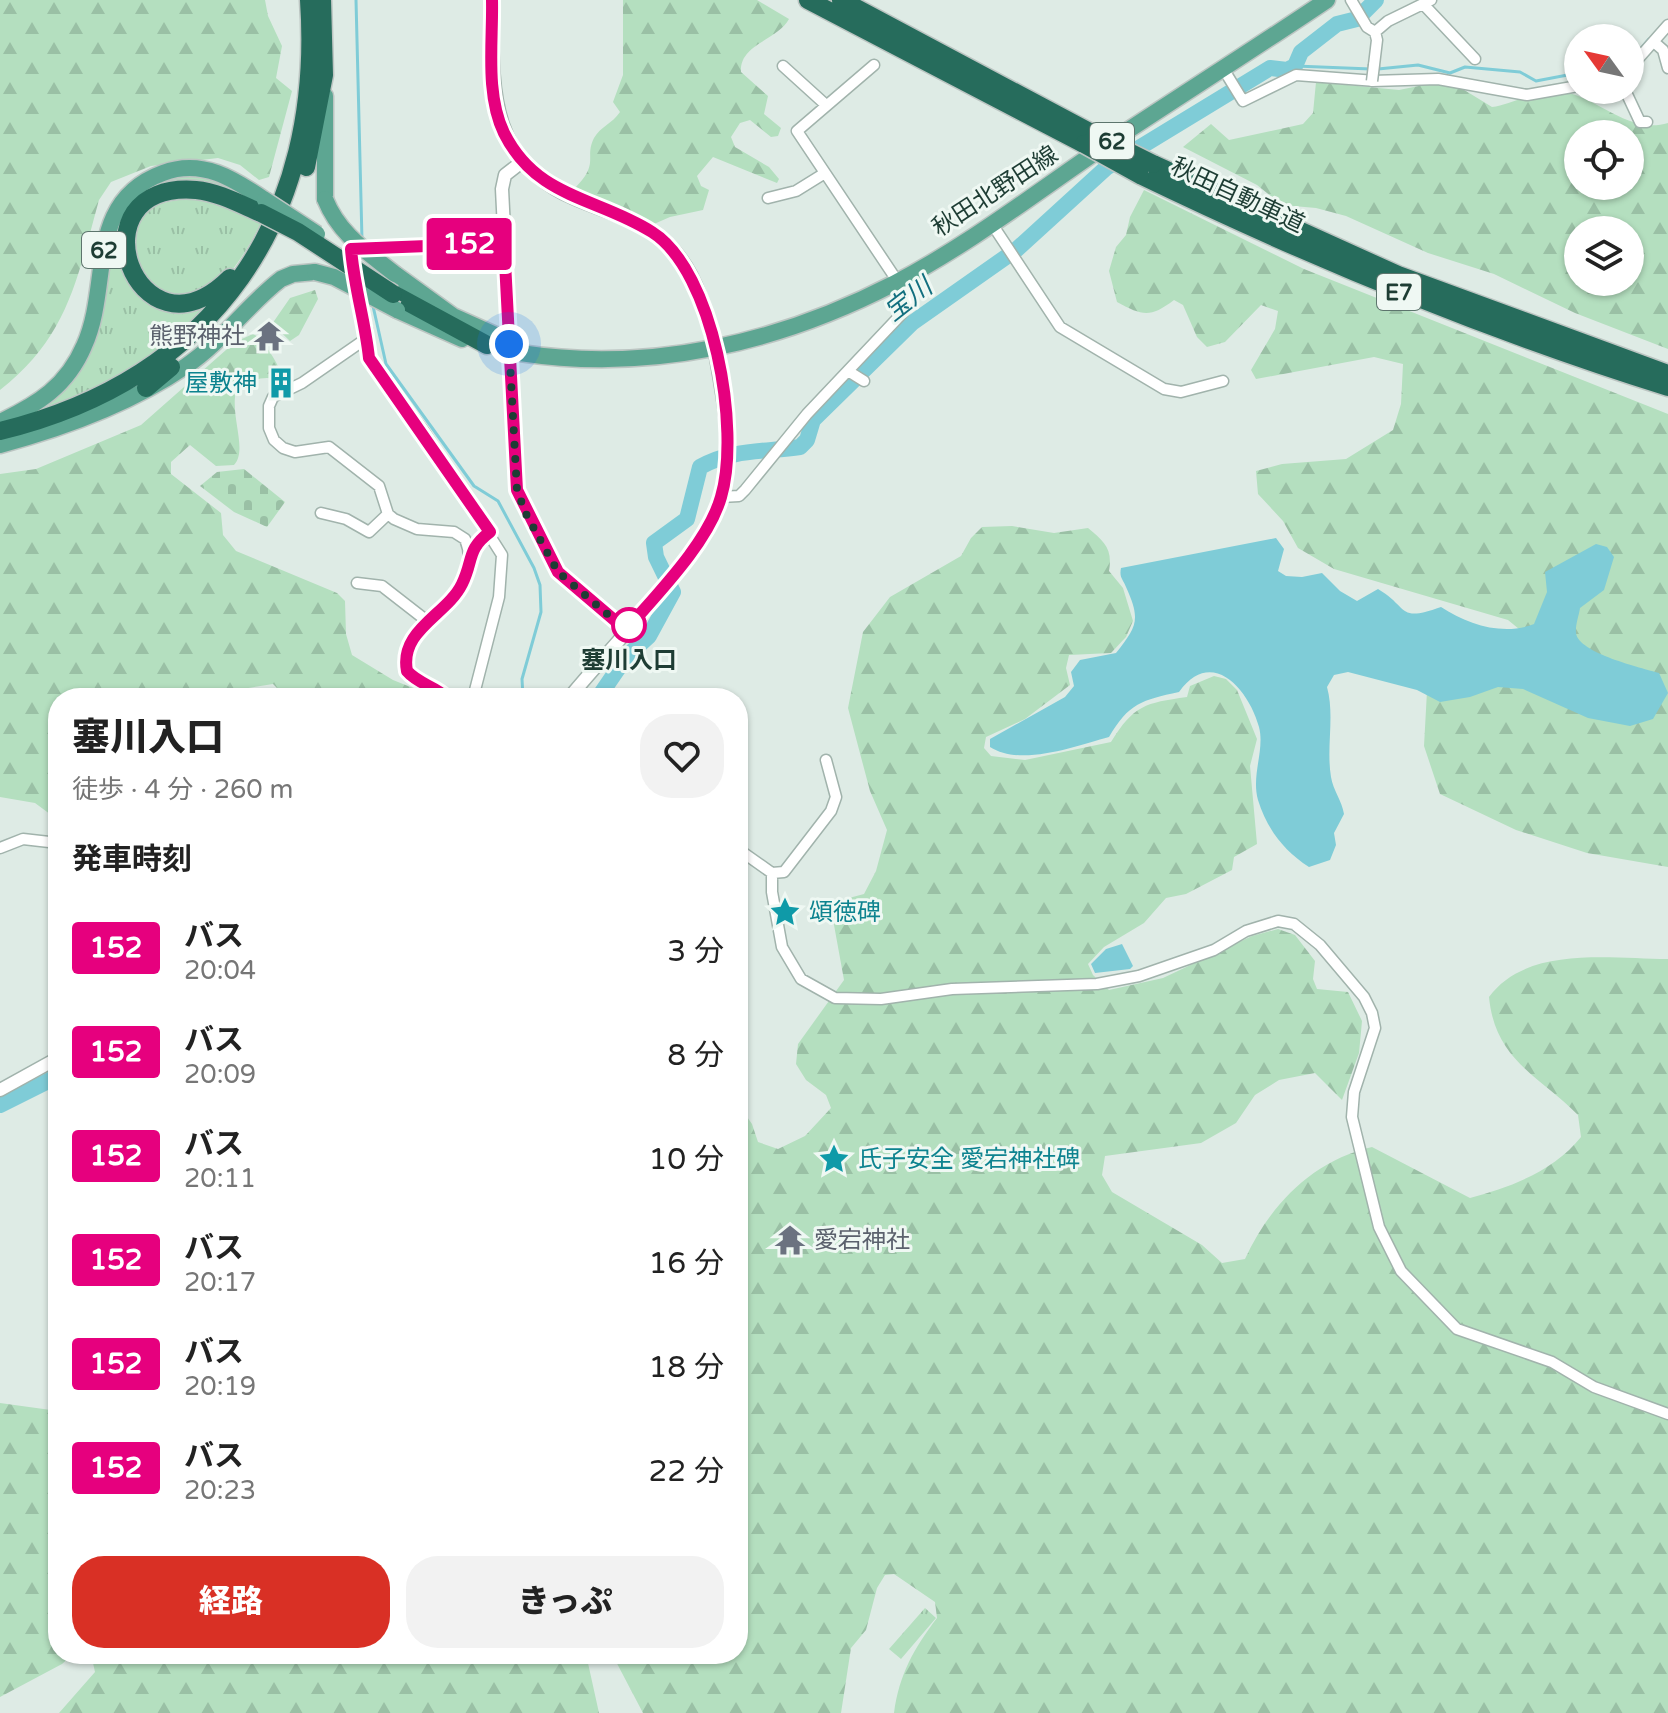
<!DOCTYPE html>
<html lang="ja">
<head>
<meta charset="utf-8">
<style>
	body { margin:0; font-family:"Varela Round","Noto Sans JP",sans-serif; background:#f2f2f2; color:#222; height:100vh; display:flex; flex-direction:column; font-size:30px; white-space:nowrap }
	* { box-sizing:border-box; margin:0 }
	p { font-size:26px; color:#767676 }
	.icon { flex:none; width:44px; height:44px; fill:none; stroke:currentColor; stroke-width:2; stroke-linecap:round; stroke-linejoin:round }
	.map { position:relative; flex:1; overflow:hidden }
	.drawer { position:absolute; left:48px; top:688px; width:700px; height:976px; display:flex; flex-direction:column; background:#fff; border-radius:32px; box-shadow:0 2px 6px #0004 }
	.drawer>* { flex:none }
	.badge { padding:0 16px; border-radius:6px; font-size:28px; line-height:52px }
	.needle { width:52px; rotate:303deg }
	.tools { position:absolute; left:1564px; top:24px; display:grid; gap:16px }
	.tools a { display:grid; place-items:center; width:80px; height:80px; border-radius:50%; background:#fff; box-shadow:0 2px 6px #0004; font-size:40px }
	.you { position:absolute; width:40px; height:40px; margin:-20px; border:6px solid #fff; border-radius:50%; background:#1a73e8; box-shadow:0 0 0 12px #1a73e833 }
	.map>.badge { position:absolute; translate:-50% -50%; box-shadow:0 0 0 4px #fff }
	h2 { padding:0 24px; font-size:30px; line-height:72px }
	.round { display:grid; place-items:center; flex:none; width:84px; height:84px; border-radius:32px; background:#f2f2f2 }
	.summary { display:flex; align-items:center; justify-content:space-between; height:136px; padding:0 24px }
	h1 { font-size:38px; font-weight:800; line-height:60px }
	.cta { display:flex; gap:16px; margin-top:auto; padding:16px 24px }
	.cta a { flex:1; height:92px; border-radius:32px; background:#d93025; color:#fff; font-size:32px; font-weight:800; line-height:92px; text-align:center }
	.cta a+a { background:#f2f2f2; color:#222 }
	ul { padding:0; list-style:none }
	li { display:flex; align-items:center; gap:24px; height:104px; padding:0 24px }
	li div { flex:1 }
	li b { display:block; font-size:30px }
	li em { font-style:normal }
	li .badge { min-width:88px; font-weight:700; text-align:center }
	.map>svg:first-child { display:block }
	.grass { fill:url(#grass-tufts) }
	.forest { fill:url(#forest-firs); fill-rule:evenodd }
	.cemetery { fill:url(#cemetery-stones) }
	.water { fill:#7fccd7 }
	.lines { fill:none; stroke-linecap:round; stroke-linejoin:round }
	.stream { stroke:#7fccd7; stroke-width:3 }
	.river { stroke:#7fccd7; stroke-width:16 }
	.minor-casing { stroke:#a1b3ac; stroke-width:13 }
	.tertiary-casing { stroke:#a1b3ac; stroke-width:15 }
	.primary-casing { stroke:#bcc5c2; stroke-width:19 }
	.motorway-casing { stroke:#bcc5c2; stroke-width:21 }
	.minor { stroke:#fff; stroke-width:10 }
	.tertiary { stroke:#fff; stroke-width:12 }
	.primary { stroke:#5da692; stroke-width:16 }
	.motorway { stroke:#266c5c; stroke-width:18 }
	.minor-bridge-casing { stroke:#a1b3ac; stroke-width:13; stroke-linecap:butt }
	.primary-bridge-casing { stroke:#bcc5c2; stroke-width:19; stroke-linecap:butt }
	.motorway-bridge-casing { stroke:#bcc5c2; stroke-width:21; stroke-linecap:butt }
	.minor-bridge { stroke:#fff; stroke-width:10 }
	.primary-bridge { stroke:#5da692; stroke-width:16 }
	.motorway-bridge { stroke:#266c5c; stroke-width:18 }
	.line-casing { stroke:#fff; stroke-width:18 }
	.line { stroke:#e6007e; stroke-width:12 }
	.walk { stroke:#1e3d34; stroke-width:8; stroke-dasharray:0 14.4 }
	.stop-dot { fill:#fff; stroke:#e6007e; stroke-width:4 }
	.labels { text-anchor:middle; stroke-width:6; stroke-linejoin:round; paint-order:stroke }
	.shield { fill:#eff8f3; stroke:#5d756d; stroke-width:2 }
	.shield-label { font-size:22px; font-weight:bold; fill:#1e3d34 }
	.street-label { font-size:24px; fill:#1e3d34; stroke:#eff8f3 }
	.worship-label { font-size:24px; fill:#5b616d; stroke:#eff8f3; text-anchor:end }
	.culture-label { font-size:24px; fill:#0d838f; stroke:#eff8f3; text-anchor:start }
	.stop-label { font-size:24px; font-weight:bold; fill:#1e3d34; stroke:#eff8f3 }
	.water-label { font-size:26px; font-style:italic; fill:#126f7f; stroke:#eff8f3 }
</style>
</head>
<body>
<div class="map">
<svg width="1668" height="1713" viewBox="0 0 1668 1713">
	<defs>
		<pattern id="grass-tufts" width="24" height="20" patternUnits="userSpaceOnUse" patternTransform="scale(2)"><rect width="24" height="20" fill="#b4dfbf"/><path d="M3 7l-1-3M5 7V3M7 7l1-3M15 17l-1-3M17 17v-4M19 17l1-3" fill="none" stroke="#9ac0a5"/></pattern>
		<pattern id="forest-firs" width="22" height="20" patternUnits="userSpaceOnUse" patternTransform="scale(2)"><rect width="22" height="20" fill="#b4dfbf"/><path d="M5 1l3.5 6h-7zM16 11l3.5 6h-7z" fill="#9ac0a5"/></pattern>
		<pattern id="cemetery-stones" width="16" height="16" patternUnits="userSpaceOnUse" patternTransform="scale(2)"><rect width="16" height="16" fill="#b4dfbf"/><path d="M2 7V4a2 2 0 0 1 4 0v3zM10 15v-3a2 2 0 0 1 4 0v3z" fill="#9ac0a5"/></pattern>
	</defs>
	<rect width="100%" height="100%" fill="#deebe5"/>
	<path class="grass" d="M 195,172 L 226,182 L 262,201 L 176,185 L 120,238 C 119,274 132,284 161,303 L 224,289 L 156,358 L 52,412 L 47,403 L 66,385 L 111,232 L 148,182 Z
		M 200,196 L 264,218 C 247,249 219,308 173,298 C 161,295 146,280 136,273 L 131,229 L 151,205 Z
		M 925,1608 L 936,1618 L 901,1659 L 889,1649 Z"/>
	<path class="forest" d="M 0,0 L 265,0 L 268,16 L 282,46 L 276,78 L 292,91 L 269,177 L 259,180 L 240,165 L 218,158 L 151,166 L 111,182 L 99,200 C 77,279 68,337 0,390 Z
		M 623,0 L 757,0 L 789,19 C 778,40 739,44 741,72 L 768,96 L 764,114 L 781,128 L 778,136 L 771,137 L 750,120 L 740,123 L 731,137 L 735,147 L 769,167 L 779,179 L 777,183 L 713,157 L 697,176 L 701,186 L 709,190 L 703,210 L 670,217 L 654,224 L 575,188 C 600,163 584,158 594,138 C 601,126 612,124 620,112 L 613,102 L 623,75 Z
		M 1448,80 L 1492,107 C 1513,104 1540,88 1560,91 C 1597,96 1628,135 1668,123 L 1668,349 L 1575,313 L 1494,274 L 1428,253 L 1346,216 L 1316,208 L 1282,205 L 1257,185 L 1183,147 L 1211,124 L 1229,140 L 1303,124 L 1313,113 L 1316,82 L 1399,90 ZM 1578,134 L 1630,134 L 1630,186 L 1578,186 ZM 1578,230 L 1630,230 L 1630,282 L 1578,282 Z
		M 1144,190 L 1304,269 L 1668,414 L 1668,867 L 1587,853 L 1516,830 L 1440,794 L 1424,746 L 1427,691 L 1542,648 L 1508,620 L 1334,569 L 1298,548 L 1283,521 L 1258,494 L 1256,471 L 1282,464 L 1346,459 L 1393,430 L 1401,404 L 1403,364 L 1374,357 L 1256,379 L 1251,370 L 1275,329 L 1278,311 L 1261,305 L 1225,342 L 1207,347 L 1197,337 L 1183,305 L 1174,300 C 1150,318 1143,316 1117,302 L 1109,271 L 1116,247 L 1126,235 L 1130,217 Z
		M 315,290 L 318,299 L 299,335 L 290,341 L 272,324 L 290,298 Z
		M 253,334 C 264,338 282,371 285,382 C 266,374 253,378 236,391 C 230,417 248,450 234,465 L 216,466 L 190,445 L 171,462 L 171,474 L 221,513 L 223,535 L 236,551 L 337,593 L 345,601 L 346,634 L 352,655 L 393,680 L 433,696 L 287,698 L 273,684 L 218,693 L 214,698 L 58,698 L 58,820 L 35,803 L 0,797 L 0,474 L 36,469 L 141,425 L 235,342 Z
		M 1012,526 L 1054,533 L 1088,528 C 1104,541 1113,549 1109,571 L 1123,588 L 1133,621 L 1126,637 L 1111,653 L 1069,655 L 1066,668 L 1070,685 L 1025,719 L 986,737 L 984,748 L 991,756 L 1025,760 L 1111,742 C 1134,705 1145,703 1187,697 L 1190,686 L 1214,676 L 1226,679 L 1237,690 L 1246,712 L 1257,739 L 1250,766 L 1257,844 L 1234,857 L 1232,870 L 1186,894 L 1166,898 L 1144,923 L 1104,947 L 1088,964 L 1093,975 L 1109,990 L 1163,978 L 1252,936 L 1278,929 L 1295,935 L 1315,961 L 1313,979 L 1317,989 L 1348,992 L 1362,1021 L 1359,1053 L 1342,1100 L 1315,1073 L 1279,1080 L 1255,1095 L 1236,1123 L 1201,1143 L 1105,1156 L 1102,1175 L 1112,1192 L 1202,1245 L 1222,1263 L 1245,1259 C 1270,1205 1312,1161 1372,1147 L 1470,1198 C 1511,1187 1554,1171 1581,1137 L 1578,1115 C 1538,1075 1495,1060 1489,997 C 1527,945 1610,959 1668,959 L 1668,1713 L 894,1713 C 899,1675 914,1648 937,1618 L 935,1602 L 894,1574 L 885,1575 L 877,1588 L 866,1630 L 851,1648 L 841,1713 L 643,1713 L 612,1654 L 738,1654 L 738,1104 L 752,1124 L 758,1142 L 778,1149 L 805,1136 L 831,1108 L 826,1095 L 806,1080 L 796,1064 L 798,1044 L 844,980 L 830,903 L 864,894 L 876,871 L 887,830 L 870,791 L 848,708 L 863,632 L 890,597 L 961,556 L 971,538 L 982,527 Z
		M 0,1403 L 58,1411 L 58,1654 L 73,1654 L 62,1664 L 0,1697 Z
		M 91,1654 L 586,1654 L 599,1713 L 59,1713 L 95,1672 Z"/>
	<path class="cemetery" d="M 244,469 L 285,502 L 267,527 L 234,512 L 200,486 L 217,472 Z"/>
	<path class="water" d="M 1276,538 L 1284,549 L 1278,571 L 1286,576 L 1302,577 L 1322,573 L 1340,591 L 1357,601 L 1378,589 C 1409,607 1397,623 1441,607 C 1468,625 1504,636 1534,624 L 1547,592 L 1545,572 L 1596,544 L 1607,547 L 1614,557 L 1604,590 L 1580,608 C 1579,615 1575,626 1576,633 C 1578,653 1642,668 1659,673 L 1668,693 L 1653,719 L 1630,726 L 1588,718 L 1523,689 L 1498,687 L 1470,697 L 1440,702 L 1417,690 L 1348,672 L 1334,675 L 1327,687 C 1335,716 1326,747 1331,777 C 1333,790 1342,801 1344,814 L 1334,833 L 1336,845 L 1330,860 L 1309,867 C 1284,851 1267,829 1258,800 C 1251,775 1265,750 1259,727 C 1249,690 1212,646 1179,692 C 1142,700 1129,703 1109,737 C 1076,746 1021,767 990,747 L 990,739 L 1065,697 L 1074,686 L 1071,672 L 1080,660 L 1116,653 C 1137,626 1141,620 1126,587 C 1123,579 1119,578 1121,568 Z
		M 1122,944 L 1133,966 L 1130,969 L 1095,973 L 1091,964 L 1106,949 Z"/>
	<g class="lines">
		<path class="stream" d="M 356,0 L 362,240
			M 1639,51 L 1649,39
			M 1295,66 L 1371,69
			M 1378,69 L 1418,65 L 1450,73 L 1465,67 L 1520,72 L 1536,81 L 1578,73
			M 373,306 L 386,364 L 474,486 L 498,501 L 534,568 L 540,585 L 541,612 L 522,679 L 523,698"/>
		<path class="river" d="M 598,698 L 626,657 L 649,636 L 673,592 L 656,557 L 654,543 L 687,519 L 700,467 C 731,449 765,452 800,447 L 807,440 L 813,420 L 912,323 L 1016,250 L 1106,168 L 1270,68 L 1287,70 L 1295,66 L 1301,52 L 1337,24 L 1357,19 L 1376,0
			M 0,1105 L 58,1076"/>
		<g class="minor-casing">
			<path id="minor" d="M 1351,0 L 1367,27 L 1375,32
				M 1425,6 L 1475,59
				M 1655,43 L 1663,50 L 1668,68
				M 1374,65 L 1377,40 L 1375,32 L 1388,21 L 1431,0
				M 783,66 L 826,105
				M 1630,68 L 1668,25
				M 1224,70 L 1243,101 L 1296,75 L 1376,81
				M 1372,81 L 1438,79 L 1527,95 L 1578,86
				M 1625,90 L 1640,122 L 1647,122
				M 768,198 L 796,191 L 825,173
				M 992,224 L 1060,327 L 1164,389 L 1181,392 L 1223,381
				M 353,270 L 351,249 L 504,243
				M 354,286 L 367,329 L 369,358 L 424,432 L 502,555 L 499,597 L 473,698
				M 367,338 L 302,383 L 273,397 L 269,406 L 269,428 L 274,440 L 283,448 L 295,452 L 329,447 L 379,486 L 388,514 L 394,519 L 417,529 L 454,532 L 465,539 C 487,592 414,615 405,661 L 413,679 L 447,698
				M 848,371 L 864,381
				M 721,497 L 739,496 L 745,490 L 807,414 L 912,303 L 797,131 L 874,65
				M 321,513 L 346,519 L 369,532 L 388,514
				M 470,550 L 490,532
				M 357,583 L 382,586 L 427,621
				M 0,848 L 23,839 L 58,843
				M 738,849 L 772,873 L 784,872 L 831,811 L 836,797 L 826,760
				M 772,873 L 772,892 L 782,947 L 801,979 L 835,998 L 881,999 L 952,989 L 1097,984 L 1139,976 L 1214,950 L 1246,931 L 1278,921 L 1294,924 L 1320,945 L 1364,997 L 1372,1013 L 1375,1028 L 1354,1092 L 1352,1117 L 1379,1227 L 1401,1271 L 1457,1329 L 1552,1362 L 1594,1387 L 1668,1414"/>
		</g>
		<g class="tertiary-casing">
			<path id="tertiary" d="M 492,0 C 493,81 485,159 573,198 C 604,212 639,219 666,242 C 698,271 708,317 716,357 C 724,403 734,449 722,495 C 708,549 607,651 569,698
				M 523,161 L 505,175 L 502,189 L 517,490 L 558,572 L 626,630
				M 0,1090 L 58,1058"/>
		</g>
		<g class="primary-casing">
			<path id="primary" d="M 325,199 L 325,96
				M 395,274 L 453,316 L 500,337
				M 397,310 L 462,339
				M 520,353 C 651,373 779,343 895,283 C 976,241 1048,183 1124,133 C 1191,89 1260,45 1327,0
				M 0,422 C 38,404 67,386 84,346 C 112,285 84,202 163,173 C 202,158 234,179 265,200
				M 0,445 C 64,428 130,404 186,366 C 222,342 247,305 281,279 L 293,274 L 315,272"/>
		</g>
		<g class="motorway-casing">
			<path id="motorway" d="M 808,0 L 1084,144
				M 841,0 L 1095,135
				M 1153,164 L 1398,275 L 1668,374
				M 306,167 L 324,75 L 322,0
				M 1140,175 C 1312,258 1486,330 1668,387
				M 230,278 C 136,371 69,180 196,190 C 218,192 240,204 261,213
				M 393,294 L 487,345
				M 146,388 L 171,367
				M 0,431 C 215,379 324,218 309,0"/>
		</g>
		<use href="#minor" class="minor"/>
		<use href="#tertiary" class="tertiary"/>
		<use href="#primary" class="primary"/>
		<use href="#motorway" class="motorway"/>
		<g class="minor-bridge-casing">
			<path id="minor-bridge" d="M 1372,81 L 1374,65"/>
		</g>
		<g class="primary-bridge-casing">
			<path id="primary-bridge" d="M 325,199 C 339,234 366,251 395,274
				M 265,200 L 317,234
				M 315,272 L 334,277 L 397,310
				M 500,337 L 520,343"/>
		</g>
		<g class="motorway-bridge-casing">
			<path id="motorway-bridge" d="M 1095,135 L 1153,164
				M 1084,144 L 1140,175
				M 261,213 L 298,232 L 393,294"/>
		</g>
		<use href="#minor-bridge" class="minor-bridge"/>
		<use href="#primary-bridge" class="primary-bridge"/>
		<use href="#motorway-bridge" class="motorway-bridge"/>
	</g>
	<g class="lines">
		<g class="line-casing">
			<path id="line" d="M 447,698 C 435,686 418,684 407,671 C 399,630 447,615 462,584 C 474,560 466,550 490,532 L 369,358 C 365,320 354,287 351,249 L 504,243 L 517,490 L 558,572 L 626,630 C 657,594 708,543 721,497 C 741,430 714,271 652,232 C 597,197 537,199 504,133 C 485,94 493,41 492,0"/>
		</g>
		<use href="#line" class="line"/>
		<path class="walk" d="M 509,344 L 517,490 L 526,514 L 558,572 L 626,630 L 629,625"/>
	</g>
	<defs>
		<g id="temple-bare" transform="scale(2.4)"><path d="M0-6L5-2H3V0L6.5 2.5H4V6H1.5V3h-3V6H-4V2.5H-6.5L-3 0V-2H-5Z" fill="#6b7280" stroke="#eff8f3" stroke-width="2.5" paint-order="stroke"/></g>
		<g id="building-bare" transform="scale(2.4)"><path d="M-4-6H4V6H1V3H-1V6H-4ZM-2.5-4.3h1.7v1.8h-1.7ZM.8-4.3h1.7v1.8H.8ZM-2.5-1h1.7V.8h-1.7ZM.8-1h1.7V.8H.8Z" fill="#0f9aa8" stroke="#eff8f3" stroke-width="2.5" paint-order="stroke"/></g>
		<g id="sight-bare" transform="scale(2.4)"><path d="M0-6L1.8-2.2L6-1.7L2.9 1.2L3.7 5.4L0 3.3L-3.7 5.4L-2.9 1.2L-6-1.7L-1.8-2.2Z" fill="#0f9aa8" stroke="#eff8f3" stroke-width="2.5" paint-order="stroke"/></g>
	</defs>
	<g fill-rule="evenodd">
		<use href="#temple-bare" x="269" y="336"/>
		<use href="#building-bare" x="281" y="383"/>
		<use href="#sight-bare" x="785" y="912"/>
		<use href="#sight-bare" x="834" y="1159"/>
		<use href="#temple-bare" x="790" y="1240"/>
	</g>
	<circle class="stop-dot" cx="629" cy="625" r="16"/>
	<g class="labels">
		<g class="shield">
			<rect x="1090" y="123" width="44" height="36" rx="6"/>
			<rect x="82" y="232" width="44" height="36" rx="6"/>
			<rect x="1377" y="274" width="44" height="36" rx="6"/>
		</g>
		<g class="shield-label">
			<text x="1112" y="149">62</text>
			<text x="104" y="258">62</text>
			<text x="1399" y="300">E7</text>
		</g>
		<g class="street-label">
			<text transform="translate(995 191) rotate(-33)" y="8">秋田北野田線</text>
			<text transform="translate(1238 195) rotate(25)" y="8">秋田自動車道</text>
		</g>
		<g class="worship-label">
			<text x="245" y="344">熊野神社</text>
			<text x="814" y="1248" text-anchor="start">愛宕神社</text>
		</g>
		<g class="culture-label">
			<text x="257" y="391" text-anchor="end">屋敷神</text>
			<text x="809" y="920">頌徳碑</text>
			<text x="858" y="1167">氏子安全 愛宕神社碑</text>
		</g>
		<g class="stop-label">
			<text x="629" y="668">塞川入口</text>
		</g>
		<g class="water-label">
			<text transform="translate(908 299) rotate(-38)" y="9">宝川</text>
		</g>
	</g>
</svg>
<div class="tools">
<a><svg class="needle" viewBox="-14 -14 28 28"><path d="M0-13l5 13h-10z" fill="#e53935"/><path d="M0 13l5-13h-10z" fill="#767676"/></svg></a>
<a><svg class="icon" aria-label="locate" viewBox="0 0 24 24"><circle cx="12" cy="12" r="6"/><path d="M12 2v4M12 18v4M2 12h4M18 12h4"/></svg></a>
<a><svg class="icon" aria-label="layers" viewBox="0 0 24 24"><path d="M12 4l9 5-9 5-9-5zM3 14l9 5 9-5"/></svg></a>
</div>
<div class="you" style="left:509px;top:344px"></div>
<b class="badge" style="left:469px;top:244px;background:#e6007e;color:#fff">152</b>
<section class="drawer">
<div class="summary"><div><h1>塞川入口</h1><p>徒歩 · 4 分 · 260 m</p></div><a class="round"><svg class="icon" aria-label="heart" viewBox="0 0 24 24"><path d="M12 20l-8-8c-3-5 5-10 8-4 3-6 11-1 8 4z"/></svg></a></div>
<h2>発車時刻</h2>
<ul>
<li><span class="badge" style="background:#e6007e;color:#fff">152</span><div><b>バス</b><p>20:04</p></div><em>3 分</em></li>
<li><span class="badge" style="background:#e6007e;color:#fff">152</span><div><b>バス</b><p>20:09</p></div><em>8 分</em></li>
<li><span class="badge" style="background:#e6007e;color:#fff">152</span><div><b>バス</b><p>20:11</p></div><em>10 分</em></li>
<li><span class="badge" style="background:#e6007e;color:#fff">152</span><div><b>バス</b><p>20:17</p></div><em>16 分</em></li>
<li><span class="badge" style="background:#e6007e;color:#fff">152</span><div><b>バス</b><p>20:19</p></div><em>18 分</em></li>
<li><span class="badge" style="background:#e6007e;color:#fff">152</span><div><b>バス</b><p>20:23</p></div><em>22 分</em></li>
</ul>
<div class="cta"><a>経路</a><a>きっぷ</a></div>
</section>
</div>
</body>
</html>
